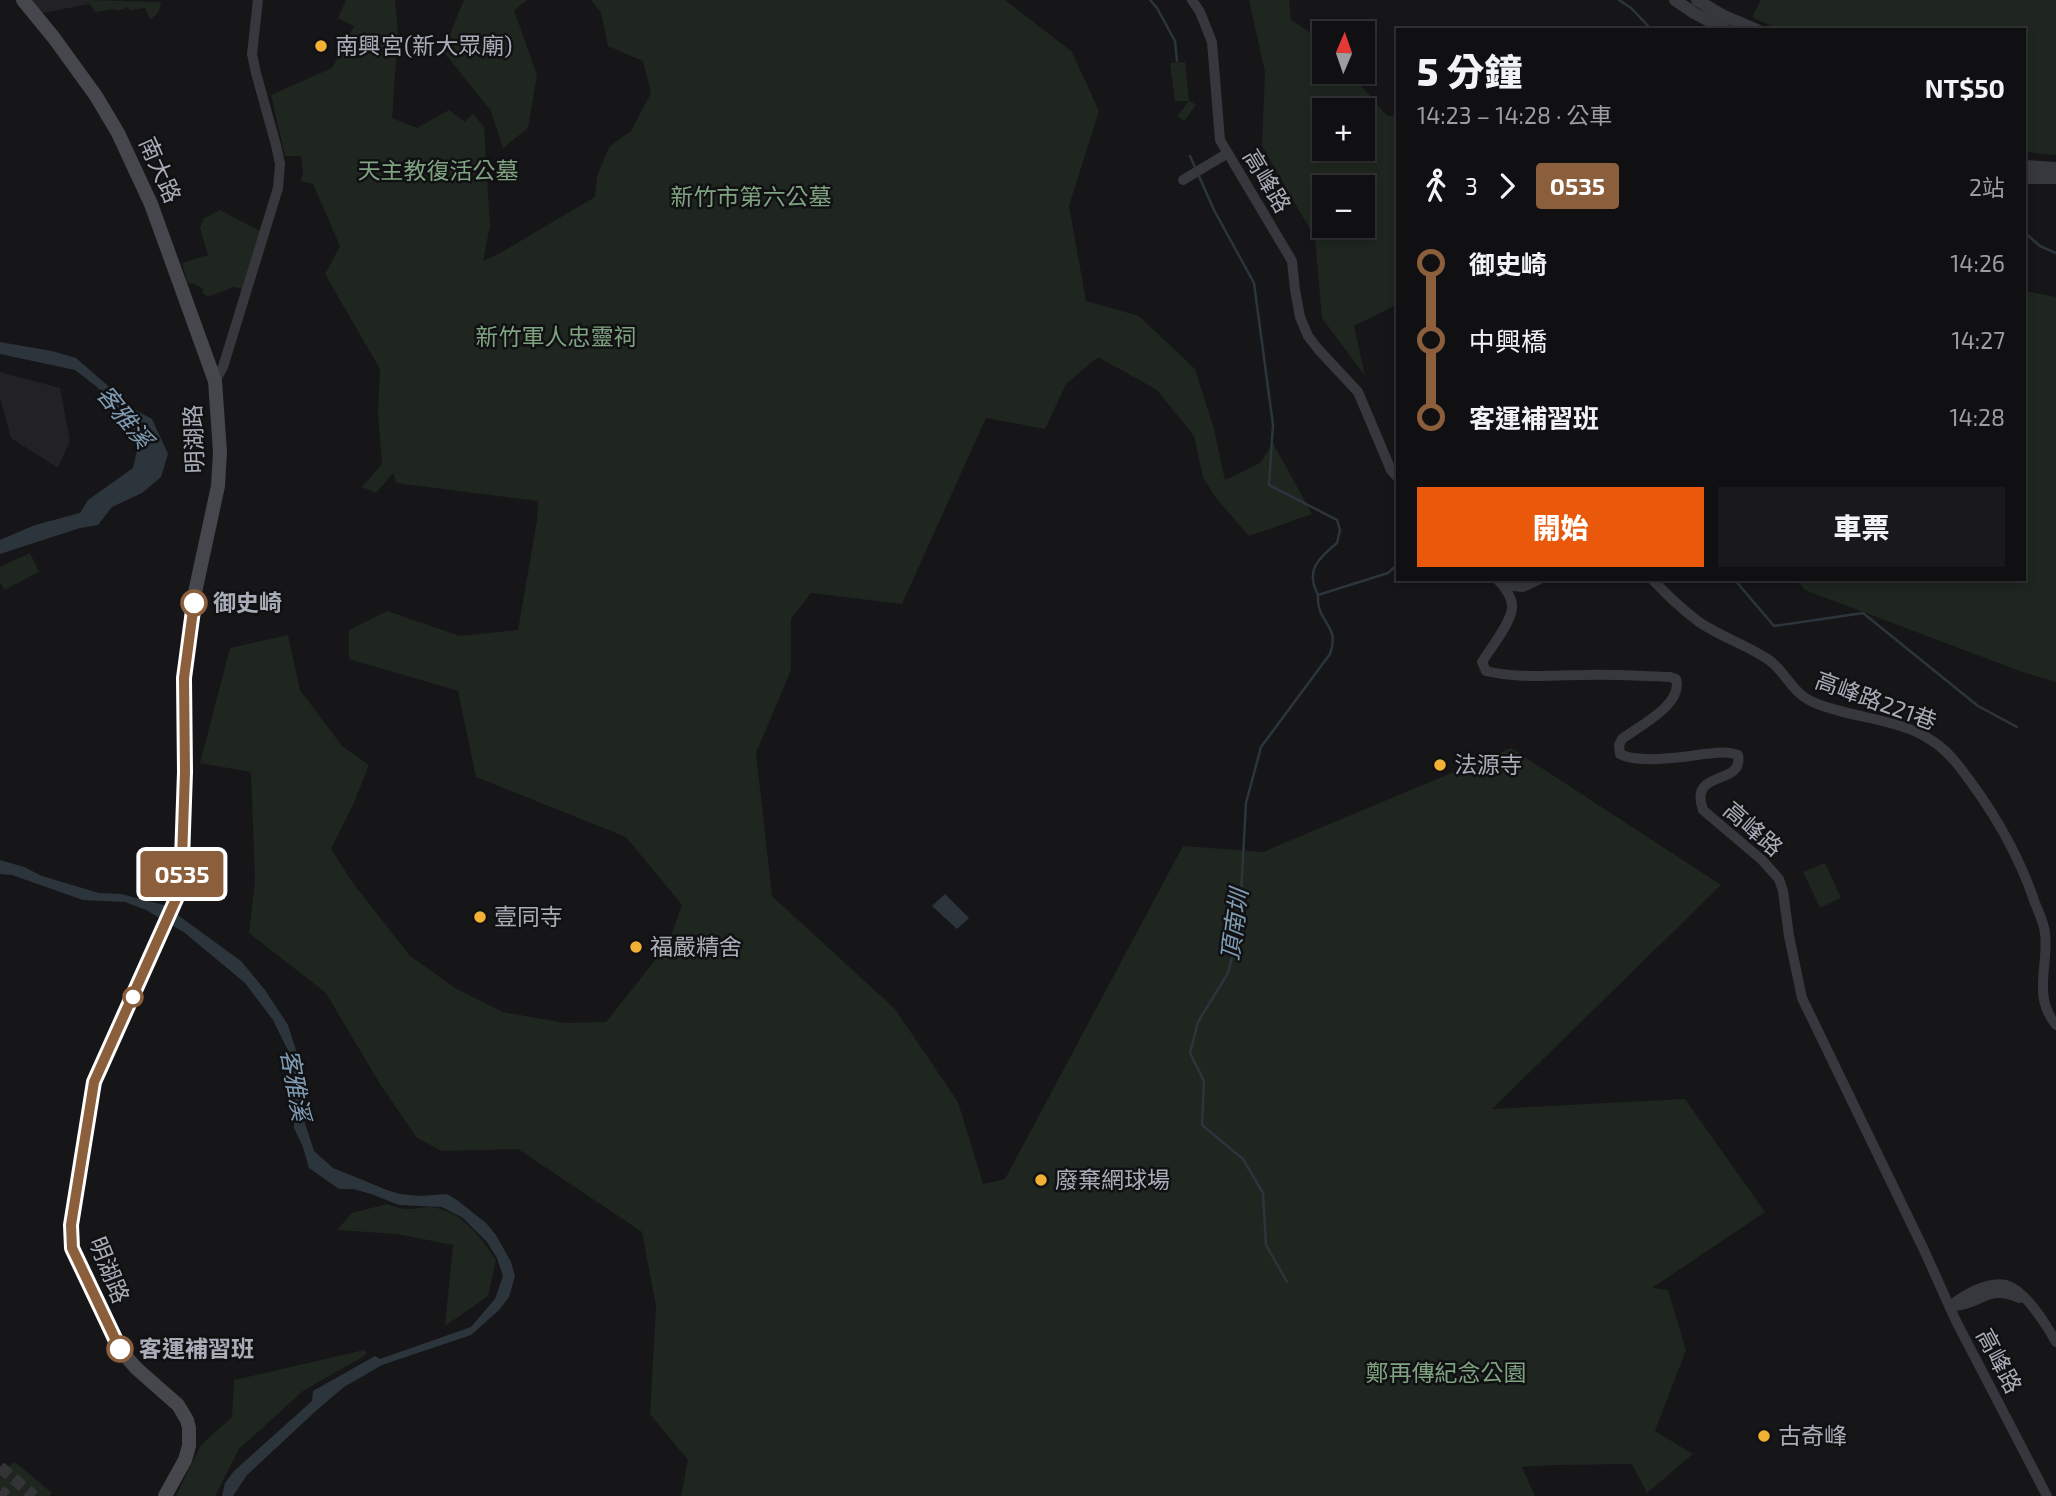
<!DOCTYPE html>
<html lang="zh-TW">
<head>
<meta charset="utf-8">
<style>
	body { margin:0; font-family:"Exo 2","Noto Sans TC",sans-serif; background:#19191b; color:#f1f3f6; height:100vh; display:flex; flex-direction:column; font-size:26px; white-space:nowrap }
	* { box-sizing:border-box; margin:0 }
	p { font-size:23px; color:#9c9d9f }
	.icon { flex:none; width:38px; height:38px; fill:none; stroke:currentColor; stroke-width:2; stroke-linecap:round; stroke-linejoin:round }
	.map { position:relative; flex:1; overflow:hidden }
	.panel { position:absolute; left:1396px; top:28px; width:630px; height:553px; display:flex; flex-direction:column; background:#101012; border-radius:0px; box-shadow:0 4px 10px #0003,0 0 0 2px #303032 }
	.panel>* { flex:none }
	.badge { padding:0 14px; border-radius:5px; font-size:24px; line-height:46px }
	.needle { width:46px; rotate:2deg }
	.controls { position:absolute; left:1312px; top:21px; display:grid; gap:14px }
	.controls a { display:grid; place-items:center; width:63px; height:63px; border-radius:0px; background:#101012; box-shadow:0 4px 10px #0003,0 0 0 2px #303032; font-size:35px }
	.map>.badge { position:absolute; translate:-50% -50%; box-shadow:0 0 0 4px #fff }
	.legs { display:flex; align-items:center; gap:10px; height:77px; padding:0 21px; font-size:23px }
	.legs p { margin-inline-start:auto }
	.headline { display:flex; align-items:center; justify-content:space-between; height:119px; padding:0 21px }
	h1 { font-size:38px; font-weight:800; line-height:52px }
	.button { display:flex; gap:14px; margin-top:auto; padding:14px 21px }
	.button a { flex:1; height:80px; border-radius:0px; background:#ea580c; color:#fff; font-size:28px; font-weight:800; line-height:80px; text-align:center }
	.button a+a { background:#19191b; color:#f1f3f6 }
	ul { padding:0 21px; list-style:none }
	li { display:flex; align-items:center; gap:24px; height:77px; font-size:26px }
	li i { display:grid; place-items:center; width:10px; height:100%; margin:0 9px; background:currentColor }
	li i::after { content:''; width:18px; height:18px; margin:-9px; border:5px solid; border-radius:50%; background:#101012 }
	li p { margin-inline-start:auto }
	li:first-child i { background:linear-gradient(#0000 50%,currentColor 0) }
	li:last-child i { background:linear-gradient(currentColor 50%,#0000 0) }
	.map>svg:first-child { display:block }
	.built { fill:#222225 }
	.green { fill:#1e261f; fill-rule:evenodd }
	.water { fill:#2c353c }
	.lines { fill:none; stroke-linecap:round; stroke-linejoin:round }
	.stream { stroke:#2c353c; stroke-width:2.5 }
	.tertiary-tunnel { stroke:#333438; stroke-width:12; stroke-dasharray:12 6; stroke-linecap:butt }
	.minor { stroke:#37383d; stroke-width:10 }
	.tertiary { stroke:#37383d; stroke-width:12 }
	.secondary { stroke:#45474d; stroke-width:14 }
	.line-1-casing { stroke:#fff; stroke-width:16 }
	.line-1 { stroke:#8b5e3c; stroke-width:10 }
	.poi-dot { fill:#f2b134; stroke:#111113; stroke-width:2.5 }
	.stop-1-dot { fill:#fff; stroke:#8b5e3c; stroke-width:3.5 }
	.labels { text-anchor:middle; stroke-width:5; stroke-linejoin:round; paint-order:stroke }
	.poi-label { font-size:23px; fill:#a8adb8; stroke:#111113; text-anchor:start }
	.street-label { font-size:23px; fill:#a8adb8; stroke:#111113 }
	.park-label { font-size:23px; fill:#7fa381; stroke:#111113 }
	.stop-label { font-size:23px; font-weight:bold; fill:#a8adb8; stroke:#111113; text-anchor:start }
	.water-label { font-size:24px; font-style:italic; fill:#7f9bb3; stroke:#111113 }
</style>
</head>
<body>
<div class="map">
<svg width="2056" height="1496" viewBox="0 0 2056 1496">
	<rect width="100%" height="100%" fill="#161618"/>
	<path class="built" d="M 32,0 L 90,0 L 90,4 L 42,13 Z
		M 0,372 L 60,388 L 70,441 L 58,468 L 11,438 L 0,398 Z"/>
	<path class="green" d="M 90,0 L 91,0 L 161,2 C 160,10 158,15 150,19 L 145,8 L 130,10 L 128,7 L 118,11 L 116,9 L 95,12 L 90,4 Z
		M 346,0 L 395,0 L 398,33 L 392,118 L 417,128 L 449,110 L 465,122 L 473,114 L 484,127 L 490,226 L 483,261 L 500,253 L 595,197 L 597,176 L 609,147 L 631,131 L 651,93 L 643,61 L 608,46 L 601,13 L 591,0 L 1005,0 L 1072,52 L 1099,111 L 1069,206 L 1086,301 L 1139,316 L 1195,369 L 1214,429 L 1225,480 L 1260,463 L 1273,443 L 1312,514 L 1249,536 L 1216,498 L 1203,477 L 1194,436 L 1157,390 L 1098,357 L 1066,384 L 1045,429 L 986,418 L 902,604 L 811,593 L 791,619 L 791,670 L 756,753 L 772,896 L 895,1009 L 958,1102 L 983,1184 L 1005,1179 L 1183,846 L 1263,852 L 1511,748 L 1721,885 L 1492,1109 L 1685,1099 L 1765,1212 L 1652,1288 L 1668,1290 L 1686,1350 L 1655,1431 L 1693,1454 L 1647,1493 L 1632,1464 L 1553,1465 L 1522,1467 L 1535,1496 L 681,1496 L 688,1460 L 650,1414 L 656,1306 L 642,1232 L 518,1149 L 442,1151 L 417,1138 L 380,1084 L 326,993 L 249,933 L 255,880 L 251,772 L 200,763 L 230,648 L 288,635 L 300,690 L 342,746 L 369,765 L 353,805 L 331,849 L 353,883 L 410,956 L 455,988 L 503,1012 L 565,1023 L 606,1022 L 668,944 L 682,905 L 626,837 L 476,777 L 458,691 L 349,659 L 349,630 L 387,611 L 460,636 L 518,630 L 537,520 L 538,501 L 396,483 L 393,473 L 376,493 L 362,487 L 382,464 L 378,414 L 380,369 L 325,274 L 340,246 L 313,184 L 300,181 L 303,174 L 301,156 L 285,156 L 271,95 L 332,68 L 354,26 L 338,18 Z
		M 464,0 L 527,0 L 514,10 L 537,75 L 528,128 L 503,148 L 491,111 L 443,51 Z
		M 1249,0 L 1289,0 L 1291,20 L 1325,42 L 1325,72 L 1350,72 L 1387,116 L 1398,115 L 1398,304 L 1354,326 L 1365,376 L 1322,318 L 1315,238 L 1262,146 L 1265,72 ZM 1325,110 L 1363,110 L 1363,149 L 1325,149 ZM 1325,187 L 1363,187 L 1363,226 L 1325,226 Z
		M 1761,0 L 2056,0 L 2056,155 L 2025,152 L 2025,30 L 1780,30 L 1752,17 Z
		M 1185,62 L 1189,100 L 1196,105 L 1184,121 L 1177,116 L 1189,101 L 1175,101 L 1170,63 Z
		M 220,210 L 260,231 L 242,289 L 234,287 L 208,297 L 203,293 L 203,289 L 193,283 L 188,284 L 182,263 L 208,255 L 200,228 L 203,219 Z
		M 2025,291 L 2056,297 L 2056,682 L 2020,671 L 1805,590 L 1796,579 L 2025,579 Z
		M 30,553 L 39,572 L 4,590 L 0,582 L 0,567 Z
		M 1825,863 L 1841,898 L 1820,908 L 1803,872 Z
		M 387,1204 C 393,1206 401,1209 408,1209 C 415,1209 422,1207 430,1207 C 460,1209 481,1237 496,1260 L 488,1296 L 445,1326 L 453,1245 L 397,1234 L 337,1230 L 352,1213 Z
		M 364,1350 L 367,1353 L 364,1356 L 303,1391 L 239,1449 L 215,1496 L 176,1496 L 201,1445 L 232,1417 L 234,1380 Z
		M 15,1462 L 52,1493 L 49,1496 L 8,1496 L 0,1489 L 0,1471 Z"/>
	<path class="water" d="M 0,342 L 52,351 L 76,358 L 137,411 L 152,419 L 168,454 L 161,477 L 142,493 L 112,507 L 98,525 L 80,528 L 0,554 L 0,540 L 35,525 L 80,513 L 88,500 L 133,468 L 140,437 L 97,387 L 75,370 L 0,354 Z
		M 0,860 L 24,867 L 42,876 L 99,893 L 121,894 L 164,905 L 241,961 L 265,990 L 288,1025 L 301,1066 L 302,1114 L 314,1151 L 333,1168 L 387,1190 L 400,1194 L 419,1196 L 447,1194 L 457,1200 L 486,1223 L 496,1235 L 511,1262 L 515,1276 L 509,1297 L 499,1310 L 471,1335 L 382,1365 L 344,1387 L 318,1409 L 247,1475 L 233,1496 L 222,1496 L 225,1483 L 234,1471 L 312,1401 L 313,1391 L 375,1356 L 380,1359 L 471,1327 L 495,1299 L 503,1276 L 497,1258 L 487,1242 L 463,1218 L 442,1207 L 399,1205 L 371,1194 L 353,1189 L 339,1189 L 309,1168 L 303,1147 L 294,1128 L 293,1061 L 273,1020 L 245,983 L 185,933 L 146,910 L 125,902 L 83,900 L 12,875 L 0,874 Z
		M 945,894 L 969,918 L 957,929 L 932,906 Z"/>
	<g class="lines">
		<path class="stream" d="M 1150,0 L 1157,8 L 1175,41 L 1177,61
			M 1619,0 L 1631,8 L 1652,30
			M 1190,156 L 1214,210 L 1254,283 L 1273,425 L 1269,485 L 1337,520 L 1340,530 L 1337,543 C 1318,559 1305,570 1318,595 L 1388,573 L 1398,564
			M 2025,233 L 2040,246 L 2056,253
			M 1734,579 L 1774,626 L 1863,613 L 1978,706 L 2017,727
			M 1287,1282 L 1266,1245 L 1263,1193 L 1243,1159 L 1202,1125 L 1204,1081 L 1190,1053 L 1198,1022 L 1228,973 L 1239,930 L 1246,803 L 1261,747 L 1330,654 C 1341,624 1316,624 1318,595"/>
		<path class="tertiary-tunnel" d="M 0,1467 L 34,1496
			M 0,1491 L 7,1496"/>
		<path class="minor" d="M 1192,0 L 1200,12 L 1212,42 L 1220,140 L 1292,261 L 1295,290 L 1300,317 L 1308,336 L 1318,349 L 1358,392 L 1391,470 L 1398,478
			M 1183,180 L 1228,153
			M 215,381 L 223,367 L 278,188 L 280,164 L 276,145 L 256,73 L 252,54 L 258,0
			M 1497,579 C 1504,586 1513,598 1512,608 C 1511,623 1490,649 1482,662 L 1486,671 C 1518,679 1551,675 1583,675 C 1612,674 1641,676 1670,677 L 1676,679 C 1684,704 1639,726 1622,739 L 1619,745 L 1620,754 C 1639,764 1682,757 1704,754 C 1716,753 1726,751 1738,755 C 1744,787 1688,768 1703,810 L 1762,860 L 1779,879 L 1783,891 L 1789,936 L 1802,998 L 1924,1250 L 1956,1321 L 2047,1496
			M 1652,579 C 1666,594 1683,610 1699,622 C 1721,637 1747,645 1769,660 C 1786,672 1792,694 1815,703 C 1867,724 1919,715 1958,765 C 1991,807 2018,852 2035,903 C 2039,913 2044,923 2045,933 C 2049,967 2032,995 2056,1025
			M 1503,585 L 1523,587 L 1540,579
			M 1950,1306 C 1964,1295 1987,1281 2006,1285 C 2025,1290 2047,1326 2056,1342
			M 1950,1306 C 1981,1306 1987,1283 2019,1298"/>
		<path class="tertiary" d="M 1675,0 L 1694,13 L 1726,30
			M 1697,0 L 1722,15 L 1757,30
			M 2025,166 L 2056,168
			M 2025,178 L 2056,178"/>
		<path class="secondary" d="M 23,0 L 54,38 L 96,96 L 118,133 L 151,204 L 215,381 L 220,452 L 218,486 L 194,597 L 184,678 L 185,772 L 181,888 L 94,1082 L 71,1225 L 72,1248 L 117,1346 L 136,1368 L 178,1405 L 187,1420 L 189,1428 L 189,1446 L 185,1460 L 165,1496"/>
	</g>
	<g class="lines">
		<g class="line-1-casing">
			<path id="line-1" d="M 120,1349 L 72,1248 L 71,1225 L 94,1082 L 181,888 L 185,772 L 184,678 L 194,603"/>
		</g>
		<use href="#line-1" class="line-1"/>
	</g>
	<g class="poi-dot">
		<circle cx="321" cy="46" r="7"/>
		<circle cx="1440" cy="765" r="7"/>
		<circle cx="480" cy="917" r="7"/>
		<circle cx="636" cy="947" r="7"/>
		<circle cx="1041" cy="1180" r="7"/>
		<circle cx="1764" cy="1436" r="7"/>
	</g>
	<g class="stop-1-dot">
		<circle cx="194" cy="603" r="12"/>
		<circle cx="133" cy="997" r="9"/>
		<circle cx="120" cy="1349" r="12"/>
	</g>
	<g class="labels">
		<g class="poi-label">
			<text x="335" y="54">南興宮(新大眾廟)</text>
			<text x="1454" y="773">法源寺</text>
			<text x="494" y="925">壹同寺</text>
			<text x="650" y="955">福嚴精舍</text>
			<text x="1055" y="1188">廢棄網球場</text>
			<text x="1778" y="1444">古奇峰</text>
		</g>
		<g class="street-label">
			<text transform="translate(160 170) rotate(66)" y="8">南大路</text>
			<text transform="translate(1267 181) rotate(59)" y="8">高峰路</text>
			<text transform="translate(194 439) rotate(-92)" y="8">明湖路</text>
			<text transform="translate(1876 701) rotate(20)" y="8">高峰路221巷</text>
			<text transform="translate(1753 829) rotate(41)" y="8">高峰路</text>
			<text transform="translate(109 1270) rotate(68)" y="8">明湖路</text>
			<text transform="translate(1999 1361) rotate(62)" y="8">高峰路</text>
		</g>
		<g class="park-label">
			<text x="438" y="179">天主教復活公墓</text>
			<text x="751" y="205">新竹市第六公墓</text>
			<text x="556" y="345">新竹軍人忠靈祠</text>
			<text x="1446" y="1381">鄭再傳紀念公園</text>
		</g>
		<g class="stop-label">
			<text x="213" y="611">御史崎</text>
			<text x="139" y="1357">客運補習班</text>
		</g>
		<g class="water-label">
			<text transform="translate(124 417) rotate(51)" y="8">客雅溪</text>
			<text transform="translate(1235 925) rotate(-82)" y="8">頂南圳</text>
			<text transform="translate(295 1085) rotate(80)" y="8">客雅溪</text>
		</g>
	</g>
</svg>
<div class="controls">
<a><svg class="needle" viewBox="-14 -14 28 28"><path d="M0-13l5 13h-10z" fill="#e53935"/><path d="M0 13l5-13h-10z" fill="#9c9d9f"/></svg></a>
<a>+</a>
<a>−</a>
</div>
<b class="badge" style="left:182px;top:874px;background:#8b5e3c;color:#fff">0535</b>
<section class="panel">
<div class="headline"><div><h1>5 分鐘</h1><p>14:23 – 14:28 · 公車</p></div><b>NT$50</b></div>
<div class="legs"><svg class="icon" aria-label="walk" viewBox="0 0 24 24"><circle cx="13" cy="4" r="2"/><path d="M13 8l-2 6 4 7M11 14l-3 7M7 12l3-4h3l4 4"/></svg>3<svg class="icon" aria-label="forward" viewBox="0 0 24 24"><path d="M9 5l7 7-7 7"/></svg><b class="badge" style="background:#8b5e3c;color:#fff">0535</b><p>2站</p></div>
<ul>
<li><i style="color:#8b5e3c"></i><b>御史崎</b><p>14:26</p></li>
<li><i style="color:#8b5e3c"></i><span>中興橋</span><p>14:27</p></li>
<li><i style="color:#8b5e3c"></i><b>客運補習班</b><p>14:28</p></li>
</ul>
<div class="button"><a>開始</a><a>車票</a></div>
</section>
</div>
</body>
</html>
